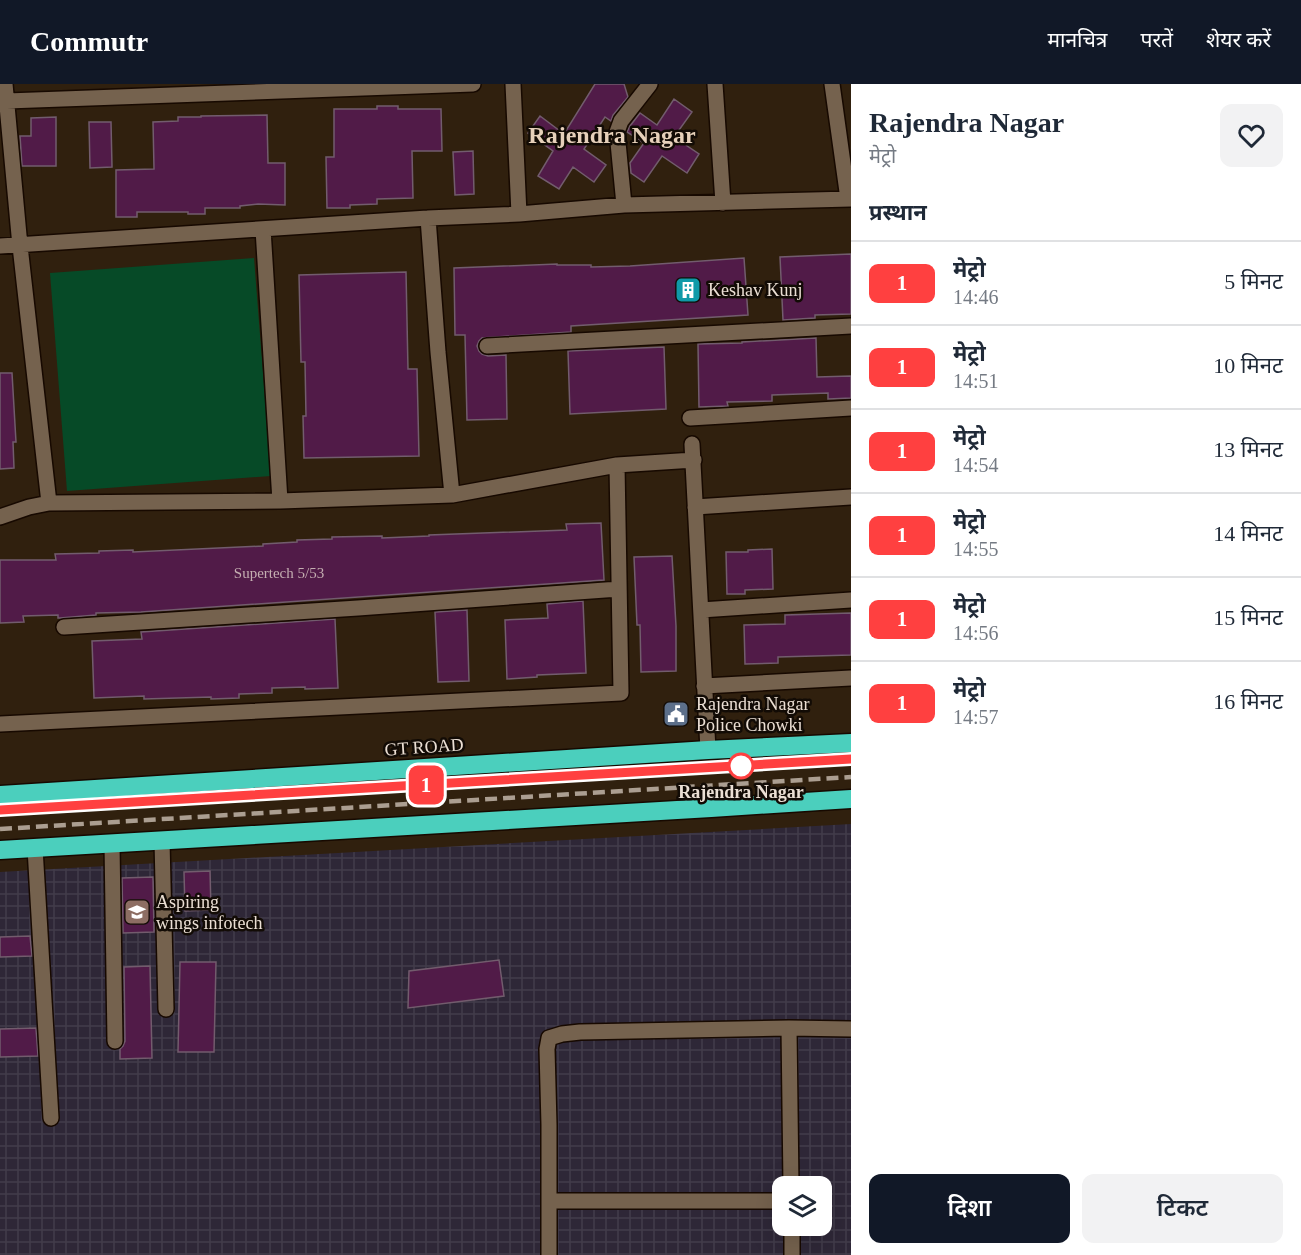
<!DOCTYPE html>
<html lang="hi">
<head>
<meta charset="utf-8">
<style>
	body { margin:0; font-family:"Times New Roman","Noto Sans Devanagari",serif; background:#f2f2f3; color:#1f2937; height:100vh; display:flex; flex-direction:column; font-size:22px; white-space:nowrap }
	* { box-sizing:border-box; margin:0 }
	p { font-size:20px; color:#747a83 }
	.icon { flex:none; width:33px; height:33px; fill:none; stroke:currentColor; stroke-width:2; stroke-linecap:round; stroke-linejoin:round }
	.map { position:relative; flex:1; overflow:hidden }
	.panel { display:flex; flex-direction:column; background:#fff; width:450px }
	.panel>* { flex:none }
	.badge { padding:0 12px; border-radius:9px; font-size:21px; line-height:39px }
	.controls { position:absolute; left:772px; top:1092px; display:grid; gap:12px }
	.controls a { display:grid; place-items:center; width:60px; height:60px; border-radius:12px; background:#fff; box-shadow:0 6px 24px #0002; font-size:30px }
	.map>.badge { position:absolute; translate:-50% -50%; box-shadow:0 0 0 3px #fff }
	h2 { padding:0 18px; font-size:22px; line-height:54px }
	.round { display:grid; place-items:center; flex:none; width:63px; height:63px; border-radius:12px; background:#f2f2f3 }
	.overview { display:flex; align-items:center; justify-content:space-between; height:102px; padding:0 18px }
	h1 { font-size:28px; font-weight:600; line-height:45px }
	.button { display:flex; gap:12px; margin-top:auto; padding:12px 18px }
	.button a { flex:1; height:69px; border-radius:12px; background:#111827; color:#fff; font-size:24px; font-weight:600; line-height:69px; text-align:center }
	.button a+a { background:#f2f2f3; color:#1f2937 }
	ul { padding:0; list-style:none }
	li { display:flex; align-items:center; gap:18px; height:84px; padding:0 18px; border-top:2px solid #e0e1e3 }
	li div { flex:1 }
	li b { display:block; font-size:22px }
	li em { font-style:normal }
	li .badge { min-width:66px; font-weight:700; text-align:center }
	header { display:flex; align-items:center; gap:36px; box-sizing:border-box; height:84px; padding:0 30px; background:#111827; color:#fff }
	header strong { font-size:28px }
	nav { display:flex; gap:33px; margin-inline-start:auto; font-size:21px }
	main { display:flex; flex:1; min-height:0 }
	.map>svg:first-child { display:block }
	.industrial { fill:url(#industrial-grid); fill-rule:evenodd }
	.park { fill:#064a27 }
	.building { fill:#511b48; stroke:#725c6d; stroke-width:1.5 }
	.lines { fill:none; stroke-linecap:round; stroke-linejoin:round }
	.minor-casing { stroke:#170900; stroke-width:18 }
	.highway-casing { stroke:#170900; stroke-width:21 }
	.minor { stroke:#75624e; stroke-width:15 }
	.highway { stroke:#4bcfbd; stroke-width:18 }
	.rail { stroke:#ab9e91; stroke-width:4.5; stroke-dasharray:12 6; stroke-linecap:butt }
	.line-casing { stroke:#fff; stroke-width:14 }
	.line { stroke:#ff4040; stroke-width:9 }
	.stop-dot { fill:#fff; stroke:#ff4040; stroke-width:3 }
	.labels { text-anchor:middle; stroke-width:5; stroke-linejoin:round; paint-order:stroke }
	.number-label { font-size:15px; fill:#c4aeb1 }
	.poi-label { font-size:18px; fill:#ebdfd4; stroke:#120b05; text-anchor:start }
	.street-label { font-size:18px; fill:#ebdfd4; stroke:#120b05 }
	.stop-label { font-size:18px; font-weight:bold; fill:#ebdfd4; stroke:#120b05 }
	.district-label { font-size:24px; font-weight:bold; fill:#e6d0ba; stroke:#120b05 }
</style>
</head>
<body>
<header>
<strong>Commutr</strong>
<nav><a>मानचित्र</a><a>परतें</a><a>शेयर करें</a></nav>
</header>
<main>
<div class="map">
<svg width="851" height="1171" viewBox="0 0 851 1171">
	<defs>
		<pattern id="industrial-grid" width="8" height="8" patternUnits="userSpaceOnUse" patternTransform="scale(1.5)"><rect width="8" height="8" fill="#2e2737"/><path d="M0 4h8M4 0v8" fill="none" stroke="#423c4a"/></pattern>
	</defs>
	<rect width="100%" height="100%" fill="#30200e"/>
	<path class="industrial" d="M 851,740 L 851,1171 L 0,1171 L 0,788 ZM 783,1102 L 822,1102 L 822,1142 L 783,1142 Z"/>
	<path class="park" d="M 254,174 L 271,392 L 67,407 L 50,189 Z"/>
	<path class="building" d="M 595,0 L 624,0 L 628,13 L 613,31 L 611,37 L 605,33 L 584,65 L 606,81 L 594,98 L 573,83 L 559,105 L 538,92 L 553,67 L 528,49 L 540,32 L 564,50 Z
		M 674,15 L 692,28 L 674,53 L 699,70 L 687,89 L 662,72 L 644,98 L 631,89 L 630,79 L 644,59 L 627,48 L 630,42 L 640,29 L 657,41 Z
		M 377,22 L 398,22 L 398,25 L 441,25 L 442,67 L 412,67 L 413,114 L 377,115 L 377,120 L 350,121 L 350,124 L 327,124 L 326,73 L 334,73 L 334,25 L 377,25 Z
		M 267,31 L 268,79 L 285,79 L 285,121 L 258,120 L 240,122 L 240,124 L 205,124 L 205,130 L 188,130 L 188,128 L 137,128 L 137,133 L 116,133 L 116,86 L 154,85 L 153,38 L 178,37 L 178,33 L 201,33 L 201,32 Z
		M 56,33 L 56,82 L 22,82 L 20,52 L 31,52 L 31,34 Z
		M 89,38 L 111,38 L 112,83 L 90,84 Z
		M 473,67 L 474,110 L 455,111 L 453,68 Z
		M 851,170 L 851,230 L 815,231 L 815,234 L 783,236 L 780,173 Z
		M 744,174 L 748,231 L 571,242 L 571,248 L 482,254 L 479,257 L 477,262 L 479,267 L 482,270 L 488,272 L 506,271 L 507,335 L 467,336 L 465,251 L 455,251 L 454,184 L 557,180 L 557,181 L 591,181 L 591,183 L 630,182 Z
		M 406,188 L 408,285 L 417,285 L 419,372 L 304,374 L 303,332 L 306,332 L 305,278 L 301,278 L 299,191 Z
		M 816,254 L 817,293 L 851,292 L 851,314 L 828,315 L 828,309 L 772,311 L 772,317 L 727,318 L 728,322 L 699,323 L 698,260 L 742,259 L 742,258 Z
		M 664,263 L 666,325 L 570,330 L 568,267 Z
		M 0,289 L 12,289 L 16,358 L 13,358 L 14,384 L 0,385 Z
		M 601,439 L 604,496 L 141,528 L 96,529 L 96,531 L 60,534 L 58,534 L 58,531 L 23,532 L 24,538 L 0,539 L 0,476 L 56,476 L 55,470 L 99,469 L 99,467 L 133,466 L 133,468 L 263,462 L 263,460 L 297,458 L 297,456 L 332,455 L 332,453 L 382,452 L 382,454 L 429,452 L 429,451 L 567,446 L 566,440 Z
		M 772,465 L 773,505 L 745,506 L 745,510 L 727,510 L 726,468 L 748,468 L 748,466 Z
		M 672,472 L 676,542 L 676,587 L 641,588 L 640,541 L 637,541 L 634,473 Z
		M 583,517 L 586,589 L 537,591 L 537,593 L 507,595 L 505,536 L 548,534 L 547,520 Z
		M 467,526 L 469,597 L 438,598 L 435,528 Z
		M 851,529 L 851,571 L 778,573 L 778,579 L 745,580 L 744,541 L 785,540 L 785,531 Z
		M 335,535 L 338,604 L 305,605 L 305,603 L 272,604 L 272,609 L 239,610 L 239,614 L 211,615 L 211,613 L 144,615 L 144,612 L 94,614 L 92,557 L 142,555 L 141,548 Z
		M 210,787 L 211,826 L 185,827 L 184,788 Z
		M 153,793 L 154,848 L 123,849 L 122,794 Z
		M 30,852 L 32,872 L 0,873 L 0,853 Z
		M 499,876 L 504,912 L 408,924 L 409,887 Z
		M 180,878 L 216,878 L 214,968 L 178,968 Z
		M 150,882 L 152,974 L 120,975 L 120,965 L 123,962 L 125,957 L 124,883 Z
		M 36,944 L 38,972 L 0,973 L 0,945 Z"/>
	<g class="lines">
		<g class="minor-casing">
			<path id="minor" d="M 5,0 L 20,162 L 49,419
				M 513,0 L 519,130
				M 715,0 L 723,119
				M 832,0 L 848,115
				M 7,17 L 473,0
				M 624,121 L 617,48 L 621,37 L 650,0
				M 428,134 L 438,268 L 452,411
				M 263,145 L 280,417
				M 0,162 L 428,134 L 519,130 L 624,121 L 851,115
				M 487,262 L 851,242
				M 690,334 L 851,324
				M 692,360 L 708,666
				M 695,423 L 851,413
				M 0,433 L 29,423 L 49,419 L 280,417 L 452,411 L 617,381 L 694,376
				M 701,526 L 851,516
				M 64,543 L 358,524 L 619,505
				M 704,602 L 851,594
				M 0,640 L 621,609 L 617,381
				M 162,757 L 166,925
				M 112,760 L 115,957
				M 35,764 L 51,1034
				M 789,944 L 791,1102
				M 549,1117 L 783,1117
				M 792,1142 L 792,1171
				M 549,1171 L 549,1041 L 547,965 L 549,954 L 562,950 L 580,948 L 789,944 L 851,945"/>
		</g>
		<g class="highway-casing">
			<path id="highway" d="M 0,711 L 708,666 L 851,659
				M 0,766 L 711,724 L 851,715"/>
		</g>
		<use href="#minor" class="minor"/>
		<use href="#highway" class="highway"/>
		<path class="rail" d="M 0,726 L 851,675
			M 0,745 L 851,693"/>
	</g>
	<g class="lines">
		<g class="line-casing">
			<path id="line" d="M 0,726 L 851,675"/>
		</g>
		<use href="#line" class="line"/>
	</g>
	<defs>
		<g id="building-square" transform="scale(1.35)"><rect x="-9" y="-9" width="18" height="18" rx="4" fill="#0f9aa8" stroke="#120b05"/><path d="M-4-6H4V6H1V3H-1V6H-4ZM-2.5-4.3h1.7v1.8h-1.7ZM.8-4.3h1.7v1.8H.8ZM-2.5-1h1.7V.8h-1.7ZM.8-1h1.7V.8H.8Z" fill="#fff"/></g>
		<g id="civic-square" transform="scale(1.35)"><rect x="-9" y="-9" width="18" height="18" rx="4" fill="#5c6f8a" stroke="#120b05"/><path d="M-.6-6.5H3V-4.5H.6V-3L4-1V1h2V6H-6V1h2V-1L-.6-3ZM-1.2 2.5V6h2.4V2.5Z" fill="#fff"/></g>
		<g id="university-square" transform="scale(1.35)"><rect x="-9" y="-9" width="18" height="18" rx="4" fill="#8d6e63" stroke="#120b05"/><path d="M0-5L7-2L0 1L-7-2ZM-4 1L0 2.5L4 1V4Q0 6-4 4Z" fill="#fff"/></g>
	</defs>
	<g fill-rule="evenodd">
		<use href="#building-square" x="688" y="206"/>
		<use href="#civic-square" x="676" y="630"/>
		<use href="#university-square" x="137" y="828"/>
	</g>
	<circle class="stop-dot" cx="741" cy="682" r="12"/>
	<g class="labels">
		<g class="number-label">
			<text x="279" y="494">Supertech 5/53</text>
		</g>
		<g class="poi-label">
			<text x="708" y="212">Keshav Kunj</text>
			<text x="696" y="626">Rajendra Nagar<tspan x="696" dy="21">Police Chowki</tspan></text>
			<text x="156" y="824">Aspiring<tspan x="156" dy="21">wings infotech</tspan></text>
		</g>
		<g class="street-label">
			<text transform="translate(424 663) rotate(-4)" y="6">GT ROAD</text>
		</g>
		<g class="stop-label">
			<text x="741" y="714">Rajendra Nagar</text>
		</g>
		<g class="district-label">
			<text x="612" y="59">Rajendra Nagar</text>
		</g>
	</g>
</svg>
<div class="controls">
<a><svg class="icon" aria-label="layers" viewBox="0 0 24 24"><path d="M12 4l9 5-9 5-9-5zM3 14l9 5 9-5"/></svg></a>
</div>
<b class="badge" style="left:426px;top:701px;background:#ff4040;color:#fff">1</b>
</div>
<section class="panel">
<div class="overview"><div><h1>Rajendra Nagar</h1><p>मेट्रो</p></div><a class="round"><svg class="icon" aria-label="heart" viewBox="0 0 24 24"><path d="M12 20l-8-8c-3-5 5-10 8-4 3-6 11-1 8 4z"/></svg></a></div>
<h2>प्रस्थान</h2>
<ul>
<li><span class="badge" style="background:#ff4040;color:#fff">1</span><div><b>मेट्रो</b><p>14:46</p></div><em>5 मिनट</em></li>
<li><span class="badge" style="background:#ff4040;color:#fff">1</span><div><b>मेट्रो</b><p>14:51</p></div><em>10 मिनट</em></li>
<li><span class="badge" style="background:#ff4040;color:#fff">1</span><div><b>मेट्रो</b><p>14:54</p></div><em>13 मिनट</em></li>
<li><span class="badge" style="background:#ff4040;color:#fff">1</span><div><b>मेट्रो</b><p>14:55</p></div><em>14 मिनट</em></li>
<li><span class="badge" style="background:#ff4040;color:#fff">1</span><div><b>मेट्रो</b><p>14:56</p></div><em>15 मिनट</em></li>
<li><span class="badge" style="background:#ff4040;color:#fff">1</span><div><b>मेट्रो</b><p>14:57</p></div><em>16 मिनट</em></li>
</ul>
<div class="button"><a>दिशा</a><a>टिकट</a></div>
</section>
</main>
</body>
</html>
